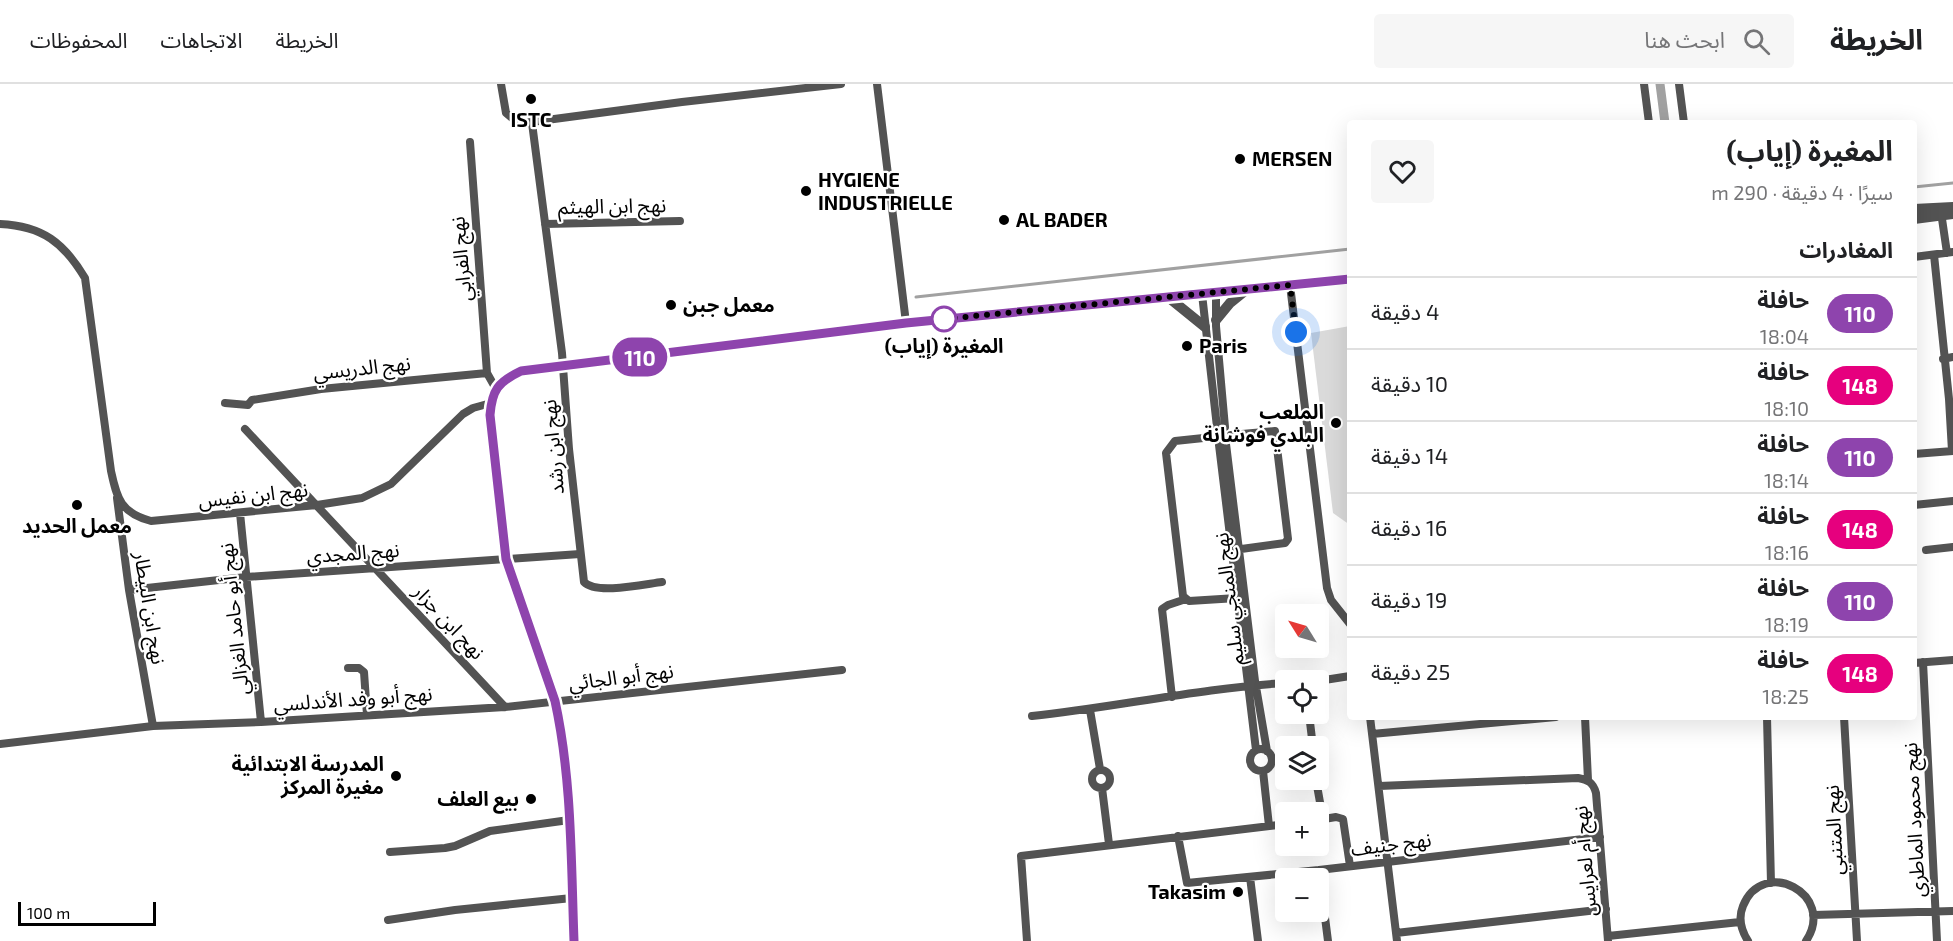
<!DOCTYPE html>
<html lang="ar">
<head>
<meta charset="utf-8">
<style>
	body { margin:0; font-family:"Exo 2","Noto Sans Arabic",sans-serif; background:#f6f6f6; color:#202124; direction:rtl; height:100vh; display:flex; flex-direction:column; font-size:22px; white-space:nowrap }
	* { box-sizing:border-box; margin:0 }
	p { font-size:20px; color:#757577 }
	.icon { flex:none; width:33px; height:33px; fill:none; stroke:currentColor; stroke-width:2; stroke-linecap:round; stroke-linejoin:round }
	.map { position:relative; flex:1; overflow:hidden; direction:ltr }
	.details { position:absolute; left:1347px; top:36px; width:570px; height:600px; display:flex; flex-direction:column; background:#fff; border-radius:6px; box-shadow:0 6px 24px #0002; direction:rtl }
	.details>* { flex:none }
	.badge { padding:0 12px; border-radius:20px; font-size:21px; line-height:39px }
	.needle { width:39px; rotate:307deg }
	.tools { position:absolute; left:1275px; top:520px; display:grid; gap:12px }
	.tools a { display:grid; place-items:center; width:54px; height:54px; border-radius:6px; background:#fff; box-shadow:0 6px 24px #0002; font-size:30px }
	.scale { position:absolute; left:18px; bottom:15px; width:138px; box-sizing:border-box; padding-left:6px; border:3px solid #000; border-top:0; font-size:16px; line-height:21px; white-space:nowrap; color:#000; -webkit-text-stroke:4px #fff; paint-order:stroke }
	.you { position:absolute; width:30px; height:30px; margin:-15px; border:4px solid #fff; border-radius:50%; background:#1a73e8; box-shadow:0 0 0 9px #1a73e833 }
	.map>.badge { position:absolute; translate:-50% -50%; box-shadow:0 0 0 3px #fff }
	h2 { padding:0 24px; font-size:22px; line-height:54px }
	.round { display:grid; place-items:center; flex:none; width:63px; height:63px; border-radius:6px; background:#f6f6f6 }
	.summary { display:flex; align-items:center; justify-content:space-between; height:102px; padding:0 24px }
	h1 { font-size:28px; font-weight:700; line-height:45px }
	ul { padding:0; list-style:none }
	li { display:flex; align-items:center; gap:18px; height:72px; padding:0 24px; border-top:2px solid #e0e0e0 }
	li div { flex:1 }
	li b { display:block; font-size:22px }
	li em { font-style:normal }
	li .badge { min-width:66px; font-weight:700; text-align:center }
	header { display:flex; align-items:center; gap:36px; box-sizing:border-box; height:84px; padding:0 30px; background:#fff; border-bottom:2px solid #e0e0e0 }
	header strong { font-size:28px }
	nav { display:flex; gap:33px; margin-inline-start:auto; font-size:21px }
	.search { width:420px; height:54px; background:#f6f6f6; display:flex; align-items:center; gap:15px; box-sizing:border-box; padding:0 21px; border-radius:6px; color:#757577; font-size:22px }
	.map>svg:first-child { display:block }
	.grass { fill:#dadada }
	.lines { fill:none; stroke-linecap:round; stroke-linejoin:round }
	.stream { stroke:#a1a1a1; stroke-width:3 }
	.canal { stroke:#a1a1a1; stroke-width:9 }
	.minor { stroke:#535353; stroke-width:8 }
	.tertiary { stroke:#535353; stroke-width:10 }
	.line-casing { stroke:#fff; stroke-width:14 }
	.line { stroke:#8e44ad; stroke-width:9 }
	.walk { stroke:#000; stroke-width:6; stroke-dasharray:0 10.8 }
	.poi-dot { fill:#000; stroke:#fff; stroke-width:2 }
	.stop-dot { fill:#fff; stroke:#8e44ad; stroke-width:3 }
	.labels { text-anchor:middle; stroke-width:4.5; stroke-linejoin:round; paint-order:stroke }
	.poi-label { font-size:20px; font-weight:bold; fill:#000; stroke:#fff; text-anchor:start }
	.street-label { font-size:20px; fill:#000; stroke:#fff }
	.stop-label { font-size:20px; font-weight:bold; fill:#000; stroke:#fff }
</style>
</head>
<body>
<header>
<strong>الخريطة</strong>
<div class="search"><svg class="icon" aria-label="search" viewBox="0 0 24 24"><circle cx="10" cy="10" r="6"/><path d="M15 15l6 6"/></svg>ابحث هنا</div>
<nav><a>الخريطة</a><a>الاتجاهات</a><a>المحفوظات</a></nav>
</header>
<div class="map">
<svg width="1953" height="857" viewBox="0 0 1953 857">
	<rect width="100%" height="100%" fill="#fff"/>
	<path class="grass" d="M 1350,242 L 1350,441 L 1333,429 L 1311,249 Z"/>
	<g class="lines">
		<path class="stream" d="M 1914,103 L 1953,99
			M 916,213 L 1350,165"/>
		<path class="canal" d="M 1660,0 L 1665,39"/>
		<path class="minor" d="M 501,0 L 506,29 L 517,38 L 524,39 L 682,18 L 841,0
			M 877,0 L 906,239
			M 1644,0 L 1649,39
			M 1679,0 L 1684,39
			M 532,39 L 562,269 L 569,365 L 584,498 C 596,511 645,500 662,498
			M 470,58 L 487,289
			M 1941,128 L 1947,169
			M 0,140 C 43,142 64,159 85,194 L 111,387 C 117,415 121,429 151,437 L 317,421 L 362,414 L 391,400 L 463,330 L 473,324 L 491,319
			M 545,140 L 680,137
			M 1934,171 L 1949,315 L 1952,367
			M 1914,173 L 1953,168
			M 1290,201 L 1327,504 L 1331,516 L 1350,540
			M 1216,209 L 1216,242 L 1225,343
			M 1202,210 L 1217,343
			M 1943,275 L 1953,273
			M 225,319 L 248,321 L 252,316 L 321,305 L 487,289 L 496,305
			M 245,345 L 505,623
			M 1231,351 L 1275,347 L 1288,455 L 1285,459 L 1234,466
			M 1213,353 L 1175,357 L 1166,369 L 1183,512 L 1189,517 L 1237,514
			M 1226,360 L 1255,597 L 1267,667
			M 1219,361 L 1256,666
			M 1914,370 L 1953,367
			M 117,414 L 129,506 L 153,642
			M 1914,421 L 1953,417
			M 240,429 L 261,638
			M 1926,466 L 1953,463
			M 129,506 L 246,493 L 580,470
			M 1923,578 L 1937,857
			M 1914,579 L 1953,576
			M 348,584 L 359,584 L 364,588 L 367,631
			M 1318,597 L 1350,592
			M 1172,613 L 1162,525 L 1168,521 L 1186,515
			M 1090,626 L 1100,685
			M 1309,630 L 1313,663
			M 1032,632 C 1116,623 1201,604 1286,599
			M 1370,633 L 1397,857
			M 1585,633 L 1588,696
			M 1767,633 L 1771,799
			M 1844,633 L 1857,857
			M 1372,650 L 1556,633
			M 0,660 L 153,642 L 261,638 L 505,623 L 842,586
			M1250 676a11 11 0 1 1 22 0a11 11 0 1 1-22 0Z
			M1092 695a9 9 0 1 1 18 0a9 9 0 1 1-18 0Z
			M 1263,687 L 1269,742
			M 1316,696 L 1323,735
			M 1379,702 L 1578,694 C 1588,696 1593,698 1596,709 L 1608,857
			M 1102,704 L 1109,760
			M 1318,736 L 1336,733 L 1343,735 L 1350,782
			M 1178,752 L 1187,799 L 1319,786 L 1600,753
			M 390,768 L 445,764 L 455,762 L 490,747 L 569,736
			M 1319,786 L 1328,857
			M 1250,793 L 1258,857
			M 1813,831 L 1953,827
			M 388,836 L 455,826 L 572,814
			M 1396,849 L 1606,825
			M 1608,852 L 1740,838
			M 1027,857 L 1021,772 L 1286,740
			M 1748,857 C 1741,846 1738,834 1743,822 C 1763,772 1837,810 1806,857"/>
		<path class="tertiary" d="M 1914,125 L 1953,123
			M 1914,135 L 1953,130
			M 1168,213 L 1205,243
			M 1216,236 L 1230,219 L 1246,206
			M 574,857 C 571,777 572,695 555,617 L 505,475 L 490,331 C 492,306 498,298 521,287 L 906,239 L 1350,195"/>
	</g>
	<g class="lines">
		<g class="line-casing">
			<path id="line" d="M 574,857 C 571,777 572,695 555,617 L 506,475 L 490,331 C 492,306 498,298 521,287 L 906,239 L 1350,195"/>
		</g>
		<use href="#line" class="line"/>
		<path class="walk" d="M 944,235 L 1290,201 L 1296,248"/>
	</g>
	<g class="poi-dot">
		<circle cx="531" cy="15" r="6"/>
		<circle cx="1240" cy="75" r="6"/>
		<circle cx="806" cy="107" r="6"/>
		<circle cx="1004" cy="136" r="6"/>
		<circle cx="671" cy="221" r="6"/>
		<circle cx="1187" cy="262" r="6"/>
		<circle cx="1336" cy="339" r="6"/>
		<circle cx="77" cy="421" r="6"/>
		<circle cx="396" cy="692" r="6"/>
		<circle cx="531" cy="715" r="6"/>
		<circle cx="1238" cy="808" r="6"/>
	</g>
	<circle class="stop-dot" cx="944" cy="235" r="12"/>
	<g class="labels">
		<g class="poi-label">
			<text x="531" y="43" text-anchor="middle">ISTC</text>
			<text x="1252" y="82">MERSEN</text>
			<text x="818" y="103">HYGIENE<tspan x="818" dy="23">INDUSTRIELLE</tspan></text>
			<text x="1016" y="143">AL BADER</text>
			<text x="683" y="228">معمل جبن</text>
			<text x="1199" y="269">Paris</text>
			<text x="1324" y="335" text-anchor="end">الملعب<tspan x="1324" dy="23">البلدي فوشانة</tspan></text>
			<text x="77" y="449" text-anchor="middle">معمل الحديد</text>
			<text x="384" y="687" text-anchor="end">المدرسة الابتدائية<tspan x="384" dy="23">مغيرة المركز</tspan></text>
			<text x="519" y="722" text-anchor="end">بيع العلف</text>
			<text x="1226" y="815" text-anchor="end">Takasim</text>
		</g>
		<g class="street-label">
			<text transform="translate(612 122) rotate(-1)" y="7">نهج ابن الهيثم</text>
			<text transform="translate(461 175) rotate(-95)" y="7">نهج الفرابي</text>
			<text transform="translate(362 284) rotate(-6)" y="7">نهج الدريسي</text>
			<text transform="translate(553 363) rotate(-95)" y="7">نهج ابن رشد</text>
			<text transform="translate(253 411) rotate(-6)" y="7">نهج ابن نفيس</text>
			<text transform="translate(353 469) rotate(-4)" y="7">نهج المجدي</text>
			<text transform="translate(1229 515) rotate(-97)" y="7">نهج المنجي سليم</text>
			<text transform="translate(150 524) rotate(81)" y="7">نهج ابن البيطار</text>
			<text transform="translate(234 535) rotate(-96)" y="7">نهج أبو حامد الغزالي</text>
			<text transform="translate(449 538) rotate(47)" y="7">نهج ابن جزار</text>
			<text transform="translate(621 593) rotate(-7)" y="7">نهج أبو الجائي</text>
			<text transform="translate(353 615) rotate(-4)" y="7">نهج أبو وفد الأندلسي</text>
			<text transform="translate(1914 736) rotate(-93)" y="7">نهج محمود الماطري</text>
			<text transform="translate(1834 746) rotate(-93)" y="7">نهج المتنبي</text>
			<text transform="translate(1391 760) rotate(-7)" y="7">نهج جنيف</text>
			<text transform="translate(1585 777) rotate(-95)" y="7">نهج أم لعرايس</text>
		</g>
		<g class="stop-label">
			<text x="944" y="269">المغيرة (إياب)</text>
		</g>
	</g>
</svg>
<div class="tools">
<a><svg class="needle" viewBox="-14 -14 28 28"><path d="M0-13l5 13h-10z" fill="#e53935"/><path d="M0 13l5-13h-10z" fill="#757577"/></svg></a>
<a><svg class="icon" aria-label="locate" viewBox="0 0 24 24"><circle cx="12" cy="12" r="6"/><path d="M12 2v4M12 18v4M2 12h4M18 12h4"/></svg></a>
<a><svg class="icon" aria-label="layers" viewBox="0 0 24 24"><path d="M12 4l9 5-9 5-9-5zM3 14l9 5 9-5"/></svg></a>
<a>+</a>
<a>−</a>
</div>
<div class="scale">100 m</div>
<div class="you" style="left:1296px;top:248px"></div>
<b class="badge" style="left:640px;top:273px;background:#8e44ad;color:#fff">110</b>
<section class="details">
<div class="summary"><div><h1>المغيرة (إياب)</h1><p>سيرًا · 4 دقيقة · 290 m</p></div><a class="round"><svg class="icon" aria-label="heart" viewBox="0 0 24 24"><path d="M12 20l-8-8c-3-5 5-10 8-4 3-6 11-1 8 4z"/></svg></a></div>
<h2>المغادرات</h2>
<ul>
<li><span class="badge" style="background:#8e44ad;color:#fff">110</span><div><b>حافلة</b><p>18:04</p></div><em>4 دقيقة</em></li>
<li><span class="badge" style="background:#e6007e;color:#fff">148</span><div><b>حافلة</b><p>18:10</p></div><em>10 دقيقة</em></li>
<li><span class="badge" style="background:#8e44ad;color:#fff">110</span><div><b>حافلة</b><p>18:14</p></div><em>14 دقيقة</em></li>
<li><span class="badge" style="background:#e6007e;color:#fff">148</span><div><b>حافلة</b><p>18:16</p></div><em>16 دقيقة</em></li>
<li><span class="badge" style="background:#8e44ad;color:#fff">110</span><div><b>حافلة</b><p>18:19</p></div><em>19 دقيقة</em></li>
<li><span class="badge" style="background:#e6007e;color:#fff">148</span><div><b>حافلة</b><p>18:25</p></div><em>25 دقيقة</em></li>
</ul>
</section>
</div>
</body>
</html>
